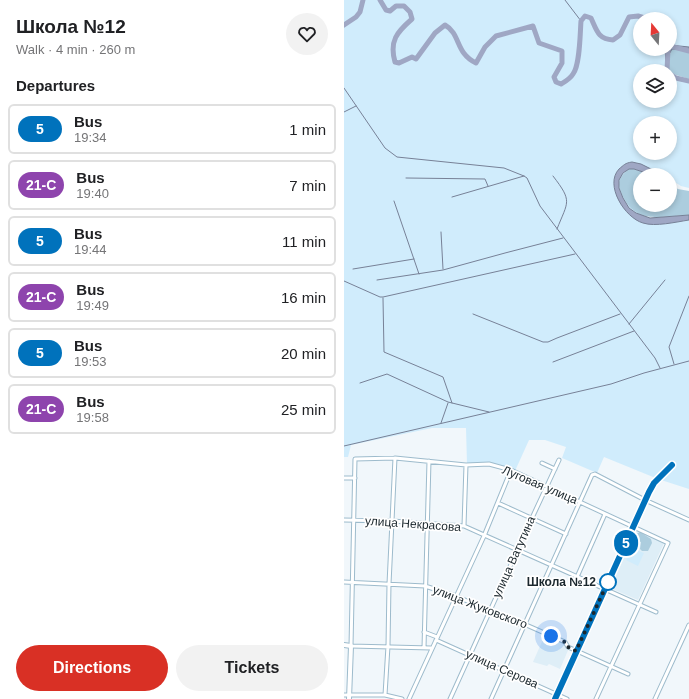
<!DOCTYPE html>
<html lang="en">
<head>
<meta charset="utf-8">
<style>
	body { margin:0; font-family:Helvetica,sans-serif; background:#f2f2f2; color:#202124; height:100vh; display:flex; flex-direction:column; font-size:15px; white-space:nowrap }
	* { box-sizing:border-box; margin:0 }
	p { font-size:13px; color:#757577 }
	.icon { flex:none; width:22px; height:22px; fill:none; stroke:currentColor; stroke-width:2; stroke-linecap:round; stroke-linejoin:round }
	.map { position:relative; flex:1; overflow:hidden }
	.side { display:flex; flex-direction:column; background:#fff; width:344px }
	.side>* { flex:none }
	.badge { padding:0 8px; border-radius:13px; font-size:14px; line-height:26px }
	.needle { width:26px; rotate:342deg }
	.buttons { position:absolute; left:289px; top:12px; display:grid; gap:8px }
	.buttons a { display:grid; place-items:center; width:44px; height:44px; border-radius:50%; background:#fff; box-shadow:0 2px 6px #0003; font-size:20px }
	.you { position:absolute; width:20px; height:20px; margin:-10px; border:3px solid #fff; border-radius:50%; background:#1a73e8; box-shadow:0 0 0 6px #1a73e833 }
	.map>.badge { position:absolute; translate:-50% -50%; box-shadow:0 0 0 2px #fff }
	h2 { padding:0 16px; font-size:15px; line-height:36px }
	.round { display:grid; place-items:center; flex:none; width:42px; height:42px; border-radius:21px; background:#f2f2f2 }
	.summary { display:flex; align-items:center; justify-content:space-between; height:68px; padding:0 16px }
	h1 { font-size:19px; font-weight:700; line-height:30px }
	.primary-button { display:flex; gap:8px; margin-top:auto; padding:8px 16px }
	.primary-button a { flex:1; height:46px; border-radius:24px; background:#d93025; color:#fff; font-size:16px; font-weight:700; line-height:46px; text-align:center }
	.primary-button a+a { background:#f2f2f2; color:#202124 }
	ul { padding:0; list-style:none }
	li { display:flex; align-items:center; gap:12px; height:50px; margin:0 8px 6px; padding:0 8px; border:2px solid #e0e0e0; border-radius:6px }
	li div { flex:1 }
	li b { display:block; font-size:15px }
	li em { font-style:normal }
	li .badge { min-width:44px; font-weight:700; text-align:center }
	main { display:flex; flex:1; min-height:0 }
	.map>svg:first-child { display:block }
	.built { fill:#deeef7 }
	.green { fill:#d0ecfc; fill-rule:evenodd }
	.forest { fill:#accdde }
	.water { fill:#9fa7c4; stroke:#778197 }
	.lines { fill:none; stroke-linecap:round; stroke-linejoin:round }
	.stream { stroke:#778197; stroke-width:1 }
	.river { stroke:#9fa7c4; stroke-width:5 }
	.minor-casing { stroke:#9dbbcc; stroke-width:5 }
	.tertiary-casing { stroke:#9dbbcc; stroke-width:5.5 }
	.secondary-casing { stroke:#9dbbcc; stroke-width:6 }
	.minor { stroke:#fff; stroke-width:3 }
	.tertiary { stroke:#fff; stroke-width:3.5 }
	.secondary { stroke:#fff; stroke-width:4 }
	.line-casing { stroke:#fff; stroke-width:9 }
	.line { stroke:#0072bc; stroke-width:6 }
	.walk { stroke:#1b272d; stroke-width:4; stroke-dasharray:0 7.2 }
	.stop-dot { fill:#fff; stroke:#0072bc; stroke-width:2 }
	.labels { text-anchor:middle; stroke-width:3.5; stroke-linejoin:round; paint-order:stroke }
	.street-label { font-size:12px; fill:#1b272d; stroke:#fff }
	.stop-label { font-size:12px; font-weight:bold; fill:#1b272d; stroke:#fff; text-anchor:end }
</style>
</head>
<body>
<main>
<section class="side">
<div class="summary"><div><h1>Школа №12</h1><p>Walk · 4 min · 260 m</p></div><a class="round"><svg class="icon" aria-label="heart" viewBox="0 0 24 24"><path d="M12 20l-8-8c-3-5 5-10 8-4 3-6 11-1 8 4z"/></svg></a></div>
<h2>Departures</h2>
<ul>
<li><span class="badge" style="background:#0072bc;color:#fff">5</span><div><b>Bus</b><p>19:34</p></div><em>1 min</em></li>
<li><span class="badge" style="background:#8e44ad;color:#fff">21-С</span><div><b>Bus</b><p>19:40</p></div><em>7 min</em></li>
<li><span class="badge" style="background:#0072bc;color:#fff">5</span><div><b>Bus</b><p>19:44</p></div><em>11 min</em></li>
<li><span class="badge" style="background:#8e44ad;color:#fff">21-С</span><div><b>Bus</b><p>19:49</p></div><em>16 min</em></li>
<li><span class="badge" style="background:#0072bc;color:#fff">5</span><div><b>Bus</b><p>19:53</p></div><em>20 min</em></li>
<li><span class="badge" style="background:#8e44ad;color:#fff">21-С</span><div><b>Bus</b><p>19:58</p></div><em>25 min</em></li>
</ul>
<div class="primary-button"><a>Directions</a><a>Tickets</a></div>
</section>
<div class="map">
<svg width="345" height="699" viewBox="0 0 345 699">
	<rect width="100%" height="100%" fill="#f1f7fb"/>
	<path class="built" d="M 291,530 L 320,543 L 294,600 L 264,587 Z
		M 201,635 L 221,644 L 220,646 L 225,648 L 216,669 L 205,664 L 203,666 L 189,662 Z"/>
	<path class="green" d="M 0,0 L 345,0 L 345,49 L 326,45 L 326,19 L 296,19 L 296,49 L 320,49 L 322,52 L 322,71 L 296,71 L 296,101 L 326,101 L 326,74 L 332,78 L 345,81 L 345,188 L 337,186 L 326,179 L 326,175 C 312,175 301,165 288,162 L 299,223 L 310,224 L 345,220 L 345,489 L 314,479 L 260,457 L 253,473 L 218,458 L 222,447 L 201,440 L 185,440 L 171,471 L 145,463 L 123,464 L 122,428 L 88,428 L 7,445 L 4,457 L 0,457 ZM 296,123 L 326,123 L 326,153 L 296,153 Z
		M 288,548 L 300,553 L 294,566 L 282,560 Z"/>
	<path class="forest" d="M 328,47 L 345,48 L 345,79 L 332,75 L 323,70 L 322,60 L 326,54 Z
		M 285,169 L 290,169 L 308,175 L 296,175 L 296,205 L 326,205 L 326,185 L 334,189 L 345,191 L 345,215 C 316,216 290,226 277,192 C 273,182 276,176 285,169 Z
		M 296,532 L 307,539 L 308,543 L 304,551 L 298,551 L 296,549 L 297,542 L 293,541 L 291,537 L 292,534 Z"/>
	<path class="water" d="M 326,45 L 345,47 L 345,50 L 328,49 L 322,60 L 323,70 L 325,71 L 322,71 C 321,65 323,55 320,49 L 326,49 Z
		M 288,162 L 297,164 L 319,175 L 308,175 L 290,169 L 285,169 L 279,173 L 275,180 L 275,188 L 279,198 L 285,208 L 292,213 L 306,218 L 345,215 L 345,220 C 332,222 311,227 299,223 C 281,218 260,185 275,169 C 280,165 281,163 288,162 Z"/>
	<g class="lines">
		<path class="stream" d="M 221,0 L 237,21
			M 0,88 L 41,148 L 53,157 L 160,168 L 180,176 L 183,178 L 196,206 L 311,358 L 316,368
			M 0,112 L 12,106
			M 209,176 C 229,202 224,201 213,229
			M 62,178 L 141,179 L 144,186
			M 108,197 L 180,176
			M 50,201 L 75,274
			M 97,232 L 99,269
			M 9,269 L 70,259
			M 33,280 L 99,270 L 161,253 L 219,238
			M 0,281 L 36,297 L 39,297 L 231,254
			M 39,298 L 40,352 L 99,377 L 108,403
			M 129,314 L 199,342 L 204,342 L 213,338 L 276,314
			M 285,324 L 321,280
			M 209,362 L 290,331
			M 330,364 L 325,347 L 345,296
			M 16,383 L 43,374 L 104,402 L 145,412
			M 97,423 L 104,403
			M 0,446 L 267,384 L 300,373 L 345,361"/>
		<path class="river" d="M 36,0 L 42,10 L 46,11 L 52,6 L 60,6 L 66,12 L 68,19 C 53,32 45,41 51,62 L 55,63 L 68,57 L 72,59 L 91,33 L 101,25 C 117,34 111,53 132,63 L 141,47 L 152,36 L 189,26 L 195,43 L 218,51 L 218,63 L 210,77 L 212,82 L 217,84 C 222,81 226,79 229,74 C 236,65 236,34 237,21 L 241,16 L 247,18 C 253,31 254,39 269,40 L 276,35 L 285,17 L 294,16 L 304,19
			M 0,25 L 12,17 L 16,12 L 19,0
			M 326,46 L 345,51
			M 323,71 L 324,49
			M 326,74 L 332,78 L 345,81"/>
		<g class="minor-casing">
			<path id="minor" d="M 198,463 L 211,469
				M 0,478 L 11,478
				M 154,503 L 222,534
				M 0,520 L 48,521 L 120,526 L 312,612
				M 120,526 L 122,465
				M 289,527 L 309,485 L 328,465
				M 233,577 L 261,514
				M 0,582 L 81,586 L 112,596 L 174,624 L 180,624 L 221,642 L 224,647 L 284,674
				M 80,632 L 93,637
				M 92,640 L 223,699
				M 80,648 L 85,461
				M 87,648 L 7,646 L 11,459 L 51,458 L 122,465 L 145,464 L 167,470 L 324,543 L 252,699
				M 0,695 L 41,695 L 58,699
				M 41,695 L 44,646 L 45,584 L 51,458
				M 65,699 L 140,536 L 167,470
				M 106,699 L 188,518 L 215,460
				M 147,699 L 248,475 L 251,474 L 301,500 L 345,520
				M 311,699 L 345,625"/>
		</g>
		<g class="tertiary-casing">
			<path id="tertiary" d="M 211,699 L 289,527"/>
		</g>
		<g class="secondary-casing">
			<path id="secondary" d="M 0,645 L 7,646 L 5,699"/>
		</g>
		<use href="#minor" class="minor"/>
		<use href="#tertiary" class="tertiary"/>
		<use href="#secondary" class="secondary"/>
	</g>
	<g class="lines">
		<g class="line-casing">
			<path id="line" d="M 211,699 L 305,492 L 310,483 L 328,465"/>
		</g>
		<use href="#line" class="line"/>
		<path class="walk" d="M 207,636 L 221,642 L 224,647 L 232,651 L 264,582"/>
	</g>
	<circle class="stop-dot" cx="264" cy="582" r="8"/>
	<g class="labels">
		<g class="street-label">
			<text transform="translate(196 485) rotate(23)" y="4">Луговая улица</text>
			<text transform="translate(69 524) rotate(4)" y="4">улица Некрасова</text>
			<text transform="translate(170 557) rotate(-66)" y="4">улица Ватутина</text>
			<text transform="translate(136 607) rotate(21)" y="4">улица Жуковского</text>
			<text transform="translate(158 669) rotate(24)" y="4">улица Серова</text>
		</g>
		<g class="stop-label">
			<text x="252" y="586">Школа №12</text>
		</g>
	</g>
</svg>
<div class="buttons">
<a><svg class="needle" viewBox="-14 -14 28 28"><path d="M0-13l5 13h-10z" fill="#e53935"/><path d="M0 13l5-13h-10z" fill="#757577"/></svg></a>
<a><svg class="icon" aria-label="layers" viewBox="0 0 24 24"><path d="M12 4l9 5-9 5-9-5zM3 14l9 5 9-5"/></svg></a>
<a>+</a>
<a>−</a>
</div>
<div class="you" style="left:207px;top:636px"></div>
<b class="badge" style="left:282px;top:543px;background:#0072bc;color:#fff">5</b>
</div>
</main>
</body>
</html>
